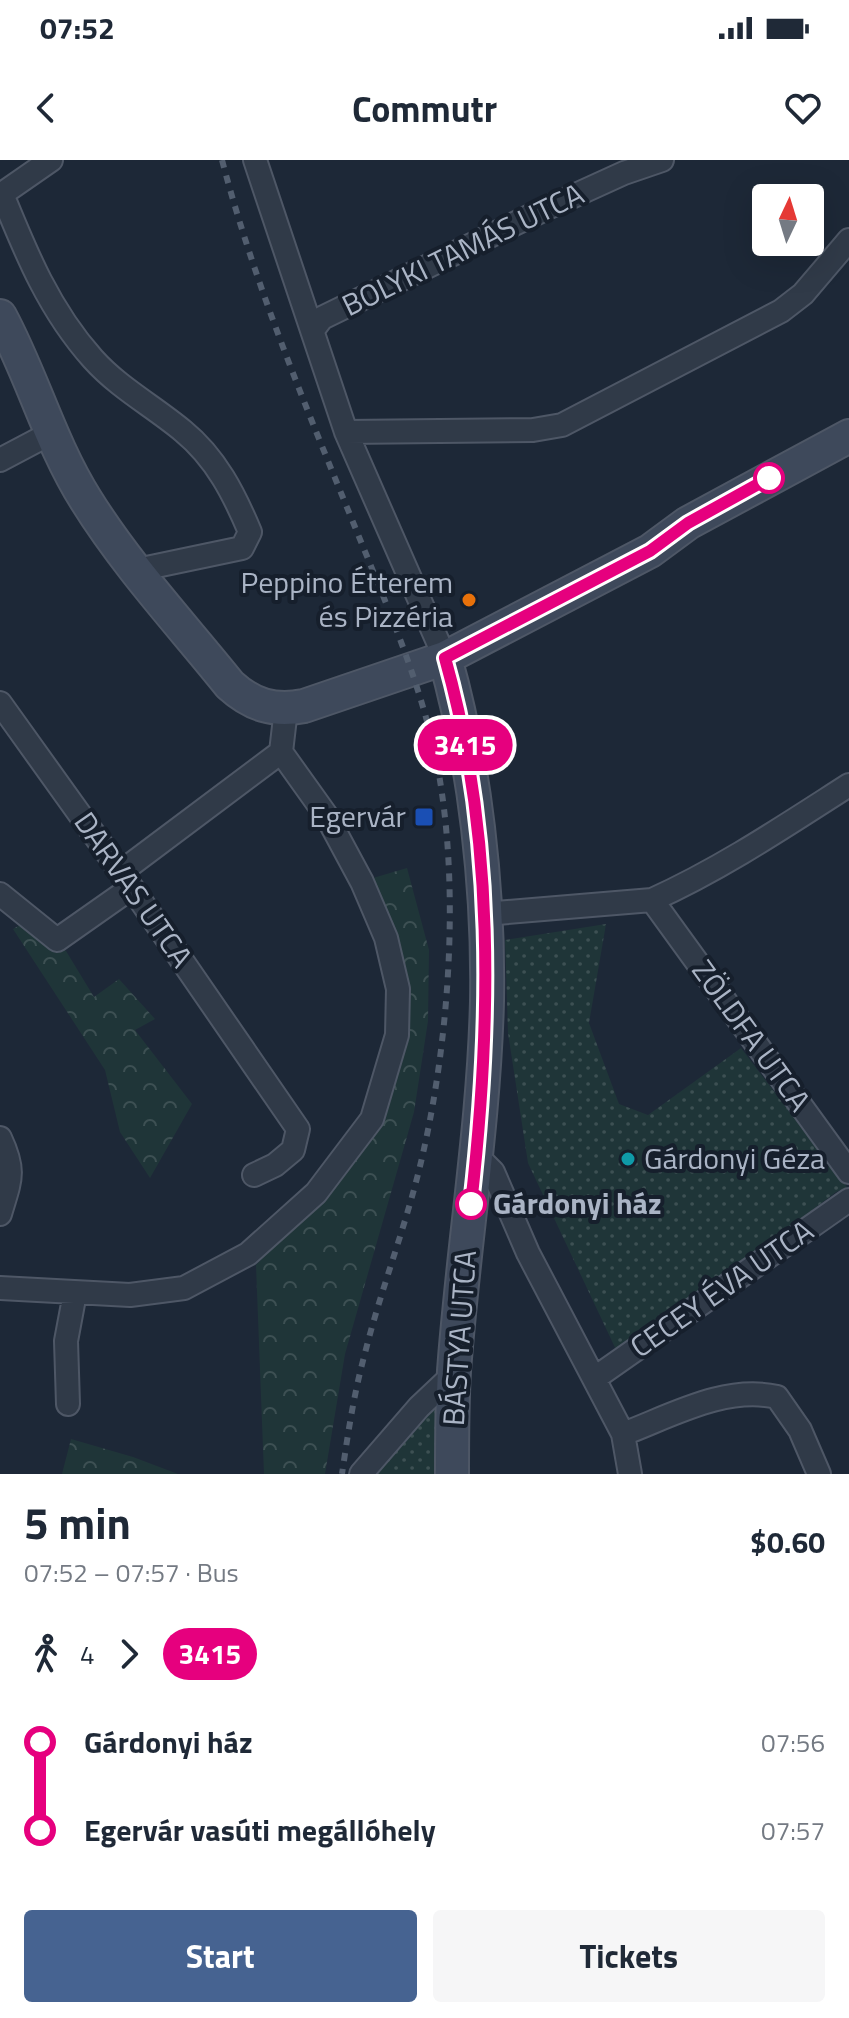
<!DOCTYPE html>
<html lang="en">
<head>
<meta charset="utf-8">
<style>
	body { margin:0; font-family:"Titillium Web",sans-serif; background:#f6f6f7; color:#1f2937; height:100vh; display:flex; flex-direction:column; font-size:30px; white-space:nowrap }
	* { box-sizing:border-box; margin:0 }
	p { font-size:26px; color:#747a83 }
	.icon { flex:none; width:44px; height:44px; fill:none; stroke:currentColor; stroke-width:2; stroke-linecap:round; stroke-linejoin:round }
	.map { position:relative; height:1314px; overflow:hidden }
	.drawer { display:flex; flex-direction:column; background:#fff; flex:1 }
	.drawer>* { flex:none }
	.badge { padding:0 16px; border-radius:26px; font-size:28px; line-height:52px }
	.needle { width:52px; rotate:4deg }
	.tools { position:absolute; left:752px; top:24px; display:grid; gap:16px }
	.tools a { display:grid; place-items:center; width:72px; height:72px; border-radius:8px; background:#fff; box-shadow:0 8px 32px #0002; font-size:40px }
	.map>.badge { position:absolute; translate:-50% -50%; box-shadow:0 0 0 4px #fff }
	.legs { display:flex; align-items:center; gap:12px; height:88px; padding:0 24px; font-size:26px }
	.legs p { margin-inline-start:auto }
	.head { display:flex; align-items:center; justify-content:space-between; height:136px; padding:0 24px }
	h1 { font-size:44px; font-weight:700; line-height:60px }
	.button { display:flex; gap:16px; margin-top:auto; padding:16px 24px }
	.button a { flex:1; height:92px; border-radius:8px; background:#466391; color:#fff; font-size:32px; font-weight:700; line-height:92px; text-align:center }
	.button a+a { background:#f6f6f7; color:#1f2937 }
	ul { padding:0 24px; list-style:none }
	li { display:flex; align-items:center; gap:28px; height:88px; font-size:30px }
	li i { display:grid; place-items:center; width:12px; height:100%; margin:0 10px; background:currentColor }
	li i::after { content:''; width:20px; height:20px; margin:-10px; border:6px solid; border-radius:50%; background:#fff }
	li p { margin-inline-start:auto }
	li:first-child i { background:linear-gradient(#0000 50%,currentColor 0) }
	li:last-child i { background:linear-gradient(currentColor 50%,#0000 0) }
	.status { display:flex; justify-content:space-between; align-items:center; height:56px; padding:0 40px; background:#fff; direction:ltr }
	.status svg { height:22px; fill:currentColor }
	header { display:flex; justify-content:space-between; align-items:center; height:104px; padding:0 24px; background:#fff; font-size:36px; font-weight:700 }
	.map>svg:first-child { display:block }
	.green { fill:url(#green-dots) }
	.forest { fill:url(#forest-crowns) }
	.lines { fill:none; stroke-linecap:round; stroke-linejoin:round }
	.street-casing { stroke:#4e5766; stroke-width:26 }
	.secondary-casing { stroke:#4e5766; stroke-width:36 }
	.street { stroke:#303a48; stroke-width:22 }
	.secondary { stroke:#3e495b; stroke-width:32 }
	.rail { stroke:#525e6f; stroke-width:6; stroke-dasharray:8 8; stroke-linecap:butt }
	.line-1-casing { stroke:#fff; stroke-width:18 }
	.line-1 { stroke:#e6007e; stroke-width:12 }
	.stop-1-dot { fill:#fff; stroke:#e6007e; stroke-width:4 }
	.food-dot { fill:#e8710a; stroke:#161f2c; stroke-width:3 }
	.transit-dot { fill:#1a4fb4; stroke:#161f2c; stroke-width:3 }
	.culture-dot { fill:#0f9aa8; stroke:#161f2c; stroke-width:3 }
	.labels { text-anchor:middle; stroke-width:8; stroke-linejoin:round; paint-order:stroke }
	.street-label { font-size:30px; fill:#aab4c5; stroke:#161f2c }
	.poi-label { font-size:30px; fill:#aab4c5; stroke:#161f2c; text-anchor:end }
	.stop-label { font-size:30px; font-weight:bold; fill:#aab4c5; stroke:#161f2c; text-anchor:start }
</style>
</head>
<body>
<div class="status"><b>07:52</b><svg viewBox="0 0 49 12"><path d="M0 12V9h3v3zM5 12V6h3v6zM10 12V3h3v9zM15 12V0h3v12zM26 1h20v11H26zM47 4h2v5h-2z"/></svg></div>
<header><svg class="icon" aria-label="back" viewBox="0 0 24 24"><path d="M15 5l-7 7 7 7"/></svg>Commutr<svg class="icon" aria-label="heart" viewBox="0 0 24 24"><path d="M12 20l-8-8c-3-5 5-10 8-4 3-6 11-1 8 4z"/></svg></header>
<div class="map">
<svg width="849" height="1314" viewBox="0 0 849 1314">
	<defs>
		<pattern id="green-dots" width="8" height="8" patternUnits="userSpaceOnUse" patternTransform="scale(2)"><rect width="8" height="8" fill="#1f3538"/><path d="M2 2h.1M6 6h.1" fill="none" stroke="#3d5053" stroke-width="1.8" stroke-linecap="round"/></pattern>
		<pattern id="forest-crowns" width="20" height="18" patternUnits="userSpaceOnUse" patternTransform="scale(2)"><rect width="20" height="18" fill="#1f3538"/><path d="M2 6a3 3 0 1 1 6 0M12 15a3 3 0 1 1 6 0" fill="none" stroke="#3d5053"/></pattern>
	</defs>
	<rect width="100%" height="100%" fill="#1d2837"/>
	<path class="green" d="M 606,764 L 589,863 L 619,944 L 648,955 L 741,888 L 847,1027 L 836,1032 L 619,1196 L 528,1003 L 508,873 L 505,780 Z
		M 454,1214 L 452,1314 L 361,1314 Z"/>
	<path class="forest" d="M 407,708 L 429,790 L 428,861 L 414,952 L 345,1194 L 325,1314 L 264,1314 L 256,1105 L 322,1036 L 402,876 L 391,773 L 373,718 Z
		M 22,764 L 66,791 L 94,837 L 119,819 L 155,859 L 135,870 L 192,944 L 150,1018 L 120,972 L 105,910 L 13,769 Z
		M 71,1279 L 133,1297 L 178,1314 L 62,1314 Z"/>
	<g class="lines">
		<g class="street-casing">
			<path id="street" d="M 255,0 L 346,272 L 445,498
				M 2,34 C 26,93 49,150 93,199 C 119,228 153,246 183,271 C 216,298 234,334 250,372 L 242,388 L 137,410
				M 2,34 L 51,0
				M 313,170 L 322,158 L 545,49 L 624,13 L 662,0
				M 346,272 L 533,270 L 562,265 L 781,151 L 803,134 L 849,80
				M 0,300 L 53,272
				M 0,543 L 121,712 L 298,969 L 293,990 L 275,1005 L 254,1015
				M 121,712 L 281,592
				M 0,734 L 57,780 L 131,728
				M 652,740 L 849,1012
				M 485,754 L 652,740 C 721,709 785,666 849,625
				M 0,978 C 16,1012 10,1020 0,1054
				M 476,995 L 493,1012 L 528,1093 L 623,1274 L 630,1314
				M 0,1128 L 130,1135 L 184,1128 L 248,1094 L 316,1033 L 372,959 L 397,875 L 398,829 L 386,778 L 362,722 L 326,655 L 281,592 L 286,549
				M 595,1218 L 849,1040
				M 68,1244 L 66,1181 L 75,1133
				M 623,1274 C 671,1256 725,1225 777,1237 L 800,1270 L 819,1314
				M 361,1314 L 419,1247 L 454,1214"/>
		</g>
		<g class="secondary-casing">
			<path id="secondary" d="M 0,156 C 32,215 50,283 86,340 C 127,406 181,464 230,525 C 252,545 274,552 304,546 L 445,498 L 650,391 L 688,363 L 849,276
				M 445,498 C 475,604 489,730 487,841 C 484,965 463,1087 454,1211 C 452,1245 452,1280 452,1314"/>
		</g>
		<use href="#street" class="street"/>
		<use href="#secondary" class="secondary"/>
		<path class="rail" d="M 222,0 C 255,126 306,247 355,367 C 389,451 428,538 441,627 C 459,743 448,888 421,1002 C 406,1066 381,1129 365,1193 C 354,1233 348,1273 342,1314"/>
	</g>
	<g class="lines">
		<g class="line-1-casing">
			<path id="line-1" d="M 471,1044 C 492,862 495,675 445,498 L 650,391 L 688,363 L 769,318"/>
		</g>
		<use href="#line-1" class="line-1"/>
	</g>
	<g class="stop-1-dot">
		<circle cx="769" cy="318" r="14"/>
		<circle cx="471" cy="1044" r="14"/>
	</g>
	<circle class="food-dot" cx="469" cy="440" r="8"/>
	<rect class="transit-dot" x="414" y="647" width="20" height="20" rx="4"/>
	<circle class="culture-dot" cx="628" cy="999" r="8"/>
	<g class="labels">
		<g class="street-label">
			<text transform="translate(463 90) rotate(-26)" y="10">BOLYKI TAMÁS UTCA</text>
			<text transform="translate(133 730) rotate(55)" y="10">DARVAS UTCA</text>
			<text transform="translate(751 876) rotate(54)" y="10">ZÖLDFA UTCA</text>
			<text transform="translate(722 1129) rotate(-35)" y="10">CECEY ÉVA UTCA</text>
			<text transform="translate(460 1178) rotate(-86)" y="10">BÁSTYA UTCA</text>
		</g>
		<g class="poi-label">
			<text x="453" y="433">Peppino Étterem<tspan x="453" dy="34">és Pizzéria</tspan></text>
			<text x="406" y="667">Egervár</text>
			<text x="644" y="1009" text-anchor="start">Gárdonyi Géza</text>
		</g>
		<g class="stop-label">
			<text x="493" y="1054">Gárdonyi ház</text>
		</g>
	</g>
</svg>
<div class="tools">
<a><svg class="needle" viewBox="-14 -14 28 28"><path d="M0-13l5 13h-10z" fill="#e53935"/><path d="M0 13l5-13h-10z" fill="#747a83"/></svg></a>
</div>
<b class="badge" style="left:465px;top:585px;background:#e6007e;color:#fff">3415</b>
</div>
<section class="drawer">
<div class="head"><div><h1>5 min</h1><p>07:52 – 07:57 · Bus</p></div><b>$0.60</b></div>
<div class="legs"><svg class="icon" aria-label="walk" viewBox="0 0 24 24"><circle cx="13" cy="4" r="2"/><path d="M13 8l-2 6 4 7M11 14l-3 7M7 12l3-4h3l4 4"/></svg>4<svg class="icon" aria-label="forward" viewBox="0 0 24 24"><path d="M9 5l7 7-7 7"/></svg><b class="badge" style="background:#e6007e;color:#fff">3415</b></div>
<ul>
<li><i style="color:#e6007e"></i><b>Gárdonyi ház</b><p>07:56</p></li>
<li><i style="color:#e6007e"></i><b>Egervár vasúti megállóhely</b><p>07:57</p></li>
</ul>
<div class="button"><a>Start</a><a>Tickets</a></div>
</section>
</body>
</html>
